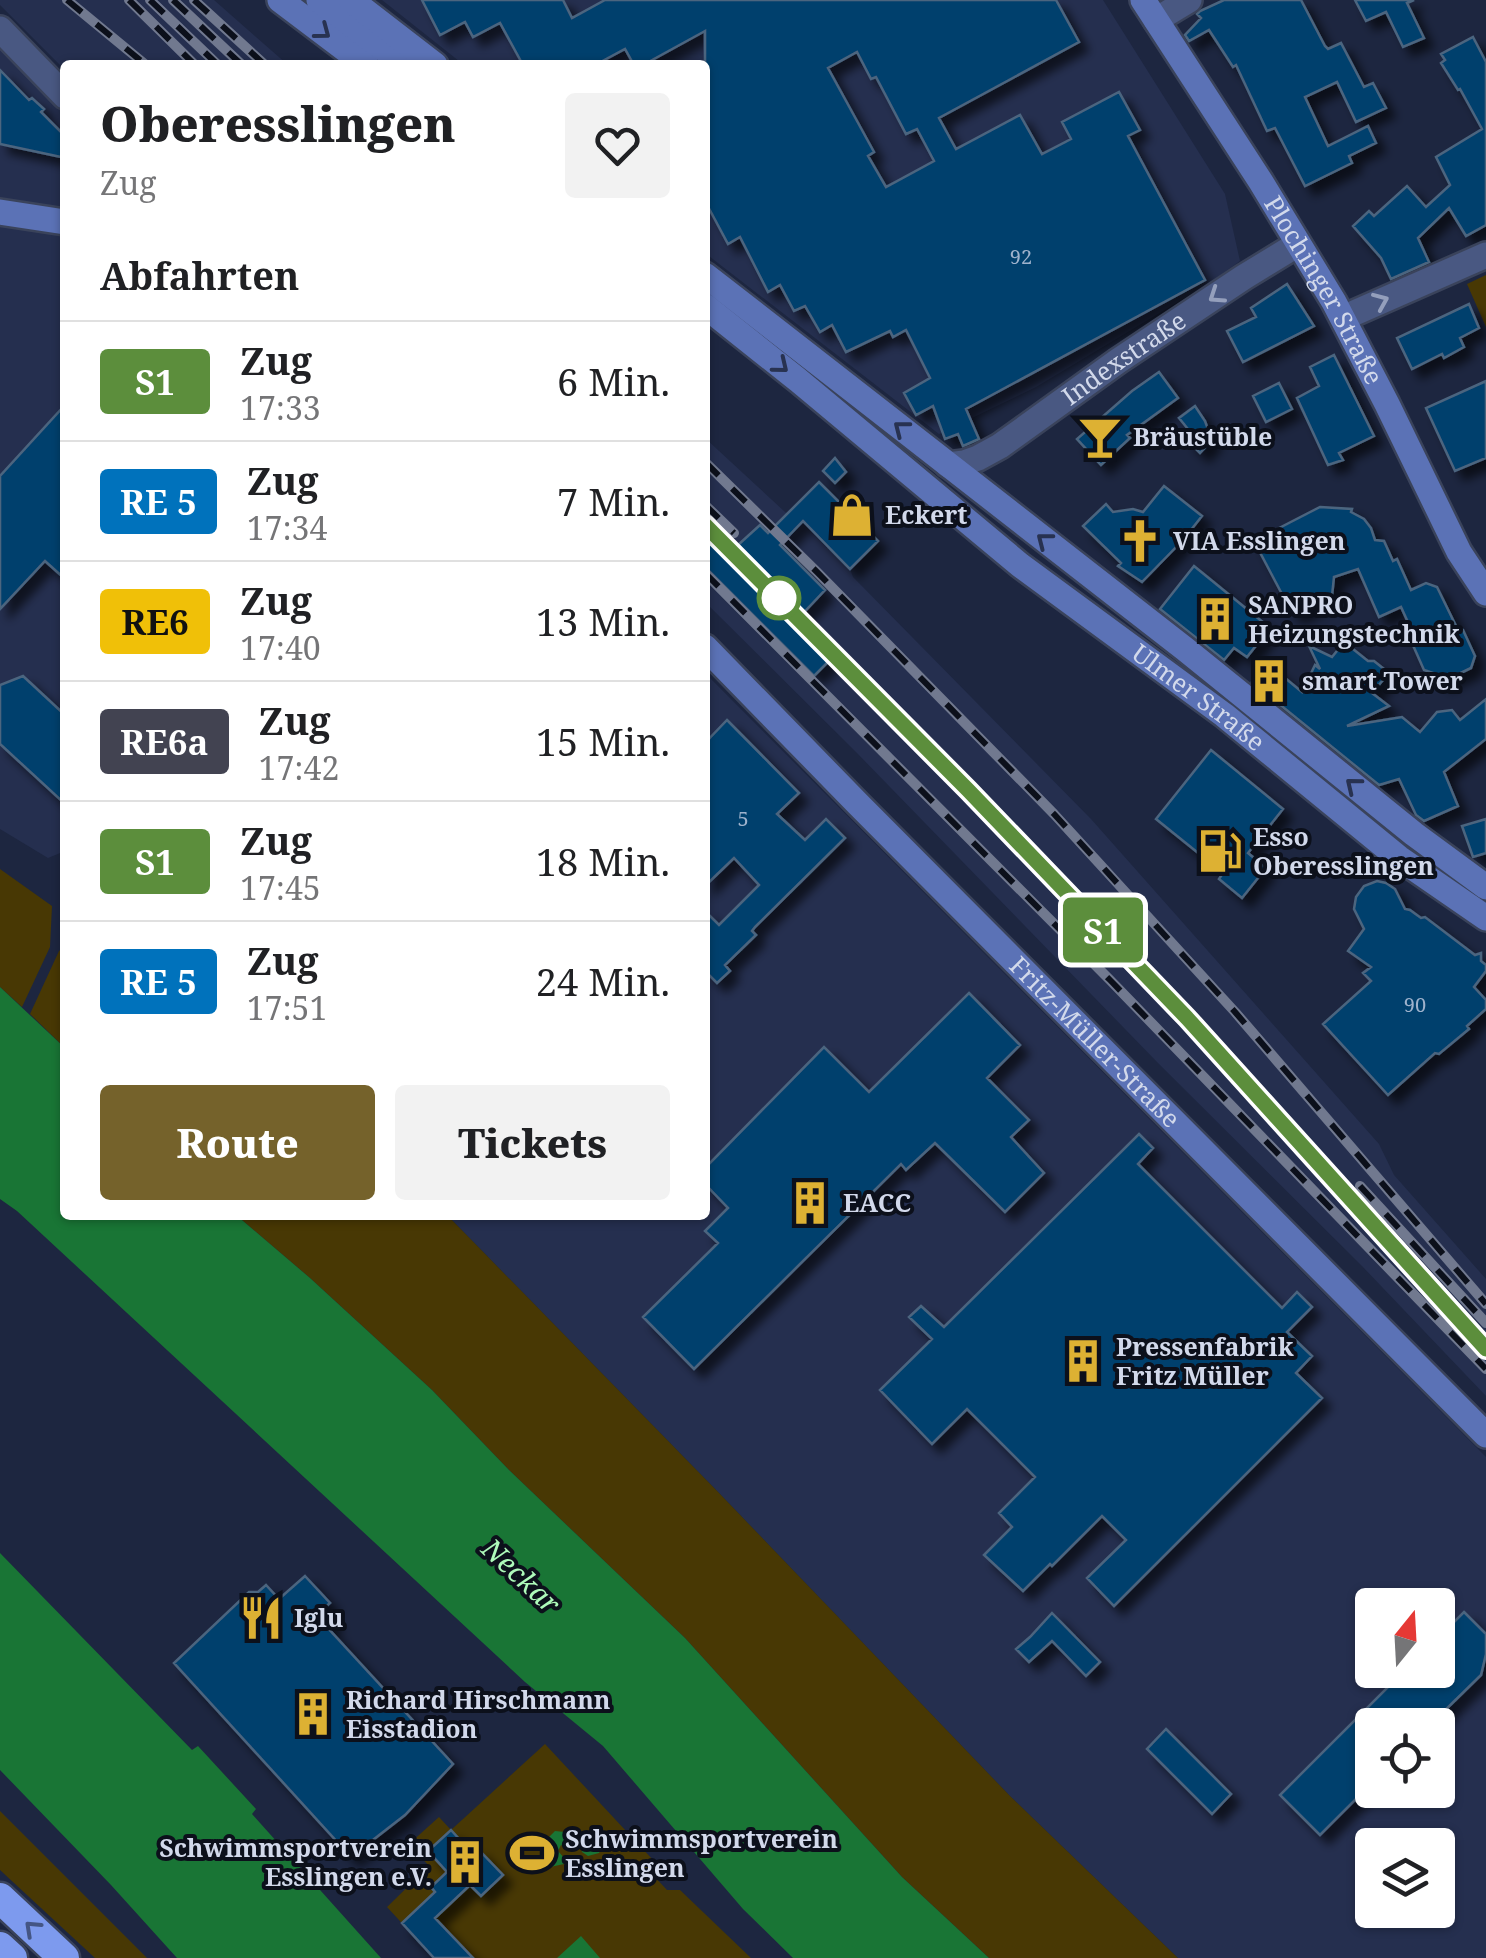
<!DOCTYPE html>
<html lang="de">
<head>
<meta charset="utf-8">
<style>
	body { margin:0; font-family:"Noto Serif",serif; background:#f2f2f2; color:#202124; height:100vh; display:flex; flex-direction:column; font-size:38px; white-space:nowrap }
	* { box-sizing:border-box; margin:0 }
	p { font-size:32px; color:#757577 }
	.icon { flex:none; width:55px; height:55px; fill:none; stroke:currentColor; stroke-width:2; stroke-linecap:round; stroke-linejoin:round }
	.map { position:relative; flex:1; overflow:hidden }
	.sheet { position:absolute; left:60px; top:60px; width:650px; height:1160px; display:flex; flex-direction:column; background:#fff; border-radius:10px; box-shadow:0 2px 8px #0004 }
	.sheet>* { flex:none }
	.badge { padding:0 20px; border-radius:8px; font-size:35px; line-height:65px }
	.needle { width:65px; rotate:18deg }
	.tools { position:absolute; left:1355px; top:1588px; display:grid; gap:20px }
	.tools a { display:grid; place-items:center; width:100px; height:100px; border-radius:10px; background:#fff; box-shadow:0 2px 8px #0004; font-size:50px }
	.map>.badge { position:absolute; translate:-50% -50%; box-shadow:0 0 0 5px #fff }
	h2 { padding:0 40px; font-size:38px; line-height:90px }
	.round { display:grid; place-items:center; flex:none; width:105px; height:105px; border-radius:10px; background:#f2f2f2 }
	.headline { display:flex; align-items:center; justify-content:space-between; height:170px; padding:0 40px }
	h1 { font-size:48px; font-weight:800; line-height:75px }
	.primary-button { display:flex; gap:20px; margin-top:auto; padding:20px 40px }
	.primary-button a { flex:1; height:115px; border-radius:10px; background:#75622b; color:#fff; font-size:40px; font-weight:800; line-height:115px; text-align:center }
	.primary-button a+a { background:#f2f2f2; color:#202124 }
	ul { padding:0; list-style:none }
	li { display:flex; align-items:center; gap:30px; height:120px; padding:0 40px; border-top:2px solid #e0e0e0 }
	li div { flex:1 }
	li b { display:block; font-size:38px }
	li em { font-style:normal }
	li .badge { min-width:110px; font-weight:700; text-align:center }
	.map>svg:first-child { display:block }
	.built { fill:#252f4f; fill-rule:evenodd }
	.green { fill:#483804 }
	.water { fill:#197535 }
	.building { fill:#033f6d; stroke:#4c657f; stroke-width:2.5; fill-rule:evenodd; filter:url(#shadow) }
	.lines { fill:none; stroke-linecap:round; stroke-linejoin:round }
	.street-casing { stroke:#3a435b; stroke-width:30 }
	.secondary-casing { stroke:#3a435b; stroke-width:30 }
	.highway-casing { stroke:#3a435b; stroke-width:35 }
	.street { stroke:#495882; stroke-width:25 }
	.secondary { stroke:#5b72b6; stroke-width:25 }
	.highway { stroke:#7d9aee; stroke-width:30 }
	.rail-casing { stroke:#71798f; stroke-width:10 }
	.rail { stroke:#0c101b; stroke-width:6; stroke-dasharray:19; stroke-linecap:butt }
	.oneway { stroke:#283251 }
	.oneway2 { stroke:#949fbc }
	.oneway3 { stroke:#445584 }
	.line-casing { stroke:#fff; stroke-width:22 }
	.line { stroke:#5c8e3c; stroke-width:15 }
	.stop-dot { fill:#fff; stroke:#5c8e3c; stroke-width:5 }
	.labels { text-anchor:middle; stroke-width:8; stroke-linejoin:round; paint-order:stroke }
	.number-label { font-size:20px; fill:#9eb2cc }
	.street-label { font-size:25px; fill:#d2d9eb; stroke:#0c101b }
	.poi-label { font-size:25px; font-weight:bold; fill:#d2d9eb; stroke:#0c101b; text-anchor:start }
	.water-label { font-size:28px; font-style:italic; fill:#aefaba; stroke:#0c101b }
</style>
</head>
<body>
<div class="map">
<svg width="1486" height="1958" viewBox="0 0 1486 1958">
	<defs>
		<filter id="shadow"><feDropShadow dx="9" dy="9" stdDeviation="5" flood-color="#0009"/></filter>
	</defs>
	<rect width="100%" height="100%" fill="#1d2640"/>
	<path class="built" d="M 0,0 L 214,0 L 288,65 L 65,65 L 65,70 L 0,5 Z
		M 382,0 L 1103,0 L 1225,194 L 1240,261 L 1208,284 L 1036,387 L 939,434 L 705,253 L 705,65 L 464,65 Z
		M 0,48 L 65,114 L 65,851 L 48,858 L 0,829 Z
		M 705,438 L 798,524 L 803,521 L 850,569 L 853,577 L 1091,819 L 1379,1144 L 1394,1175 L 1486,1279 L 1486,1396 L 1362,1266 L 1158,1063 L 856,752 L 705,602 Z
		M 705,673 L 1486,1457 L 1486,1958 L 1178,1958 L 1010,1796 L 720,1494 L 447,1215 L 705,1215 ZM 1372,1605 L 1438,1605 L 1438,1670 L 1372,1670 ZM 1372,1725 L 1438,1725 L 1438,1790 L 1372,1790 ZM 1372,1845 L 1438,1845 L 1438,1910 L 1372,1910 Z"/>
	<path class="green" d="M 1486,275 L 1486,327 L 1467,284 Z
		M 0,869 L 52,906 L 50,947 L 22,1007 L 0,987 Z
		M 65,946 L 65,1048 L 30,1014 L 59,951 Z
		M 236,1215 L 447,1215 L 720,1494 L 1010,1796 L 1178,1958 L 989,1958 L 902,1877 L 685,1638 L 509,1470 L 432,1390 L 310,1278 Z
		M 545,1744 L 654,1861 L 653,1875 L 667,1890 L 680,1890 L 751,1958 L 434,1958 L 387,1907 L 429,1866 L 409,1844 L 439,1817 L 451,1830 Z
		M 0,1811 L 147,1958 L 95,1958 L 0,1870 Z"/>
	<path class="water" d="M 0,987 L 65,1048 L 65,1215 L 236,1215 L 310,1278 L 432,1390 L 509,1470 L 685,1638 L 902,1877 L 989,1958 L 793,1958 L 743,1909 L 603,1746 L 525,1682 L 17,1211 L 0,1199 Z
		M 0,1553 L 192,1750 L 198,1746 L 256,1809 L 252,1814 L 381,1958 L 177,1958 L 111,1885 L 0,1770 Z
		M 555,1831 L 565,1832 L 573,1840 L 572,1845 L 567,1849 L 561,1845 L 558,1851 L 565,1859 L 564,1864 L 550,1867 L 540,1856 L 541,1845 L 552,1850 L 556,1845 L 549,1837 Z
		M 593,1832 L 601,1835 L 604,1844 L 599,1853 L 588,1856 L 582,1852 L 580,1842 L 587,1833 Z
		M 581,1936 L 600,1958 L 557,1958 Z"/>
	<path class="building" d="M 422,0 L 563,0 L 572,18 L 605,0 L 1056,0 L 1079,42 L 939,118 L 956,149 L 1020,115 L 1042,154 L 1071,139 L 1062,122 L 1119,92 L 1140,130 L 1128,136 L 1205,280 L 966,409 L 979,439 L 963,446 L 958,434 L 945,439 L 933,406 L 916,415 L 904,393 L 930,378 L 906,330 L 893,337 L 890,331 L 846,352 L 832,325 L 820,332 L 805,306 L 794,311 L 780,285 L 768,292 L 740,237 L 728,244 L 705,201 L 705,31 L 643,65 L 634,65 L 625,49 L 595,65 L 523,65 L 500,23 L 473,37 L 465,22 L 440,35 ZM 857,52 L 871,79 L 876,77 L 906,134 L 917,129 L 934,161 L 886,187 L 868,156 L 874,152 L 828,68 Z
		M 1224,0 L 1301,0 L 1325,46 L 1328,49 L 1341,43 L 1364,87 L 1373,83 L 1386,108 L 1356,122 L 1337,82 L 1305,97 L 1328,146 L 1368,126 L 1376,143 L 1349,156 L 1352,163 L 1305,186 L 1275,128 L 1267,131 L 1236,65 L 1233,67 L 1209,30 L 1189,41 L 1185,35 L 1201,18 L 1197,14 L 1200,11 Z
		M 1355,0 L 1414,0 L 1407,3 L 1424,38 L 1403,47 L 1386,12 L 1366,21 Z
		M 1473,37 L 1486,62 L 1486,225 L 1466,236 L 1449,208 L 1418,238 L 1429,262 L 1391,279 L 1381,258 L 1353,226 L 1369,211 L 1374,216 L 1407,186 L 1426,207 L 1450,185 L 1436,157 L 1482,129 L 1460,89 L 1458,90 L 1441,63 L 1445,60 L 1441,54 Z
		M 0,70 L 29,100 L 32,98 L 44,109 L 41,112 L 65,136 L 61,157 L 0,144 Z
		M 1287,284 L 1314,326 L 1243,362 L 1227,331 L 1256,317 L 1251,308 Z
		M 1469,304 L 1479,328 L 1460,338 L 1464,347 L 1444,358 L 1442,354 L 1412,369 L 1397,338 Z
		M 1334,355 L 1374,436 L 1339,453 L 1343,460 L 1328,465 L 1297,398 L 1319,386 L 1310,367 Z
		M 1159,372 L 1178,398 L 1127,435 L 1130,438 L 1101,465 L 1077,439 L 1132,391 Z
		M 1486,381 L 1486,458 L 1455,471 L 1426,408 Z
		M 1279,383 L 1292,409 L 1266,422 L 1253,396 Z
		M 65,405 L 65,579 L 45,561 L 0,609 L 0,476 Z
		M 1195,406 L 1205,421 L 1212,440 L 1200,453 L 1186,439 L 1192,434 L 1179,418 Z
		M 835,458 L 846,472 L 835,483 L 823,471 Z
		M 819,482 L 878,541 L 850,569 L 803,521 L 780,545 L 825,590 L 794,623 L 831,659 L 814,676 L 705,567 L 705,533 L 727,555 L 760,525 L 768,533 Z
		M 1164,486 L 1202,516 L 1183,540 L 1142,582 L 1118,566 L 1121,563 L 1083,526 L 1106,504 L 1113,512 L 1133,509 L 1143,512 Z
		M 1320,507 L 1352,509 L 1351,512 L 1364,519 L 1371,528 L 1375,540 L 1384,541 L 1393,561 L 1397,559 L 1411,590 L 1426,583 L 1437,587 L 1457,628 L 1463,630 L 1475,656 L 1471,668 L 1442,682 L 1439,675 L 1424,670 L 1408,634 L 1411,629 L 1401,607 L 1379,617 L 1358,569 L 1334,577 L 1332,596 L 1298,613 L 1292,613 L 1254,541 Z
		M 1194,566 L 1270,628 L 1247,657 L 1234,648 L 1224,660 L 1160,609 Z
		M 1348,645 L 1368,661 L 1374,661 L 1389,673 L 1372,693 L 1389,706 L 1347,726 L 1402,717 L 1420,732 L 1437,712 L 1452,710 L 1460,720 L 1486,699 L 1486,739 L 1444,772 L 1458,806 L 1424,821 L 1416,815 L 1399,779 L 1379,785 L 1252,682 L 1267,663 L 1302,692 L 1315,665 L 1320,669 L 1309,646 L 1332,657 L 1341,646 Z
		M 23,676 L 65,715 L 65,804 L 0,744 L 0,685 Z
		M 727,720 L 799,793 L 777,814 L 805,840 L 826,819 L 845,838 L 755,927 L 752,931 L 756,935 L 725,965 L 730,971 L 717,983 L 705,971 L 705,911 L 719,925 L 759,885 L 734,858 L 705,886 L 705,743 Z
		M 1211,750 L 1283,809 L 1248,853 L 1266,868 L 1242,898 L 1219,879 L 1223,873 L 1156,819 Z
		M 1486,819 L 1486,853 L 1473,857 L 1462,826 Z
		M 1377,881 L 1386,883 L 1395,889 L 1405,909 L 1410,910 L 1421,918 L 1425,917 L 1475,955 L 1481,953 L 1481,961 L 1486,965 L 1486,971 L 1474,987 L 1486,1000 L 1486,1009 L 1467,1026 L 1469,1029 L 1439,1054 L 1435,1053 L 1388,1095 L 1323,1024 L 1371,981 L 1363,973 L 1371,967 L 1348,951 L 1364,929 L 1354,909 L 1356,897 L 1364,886 Z
		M 969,993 L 1020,1045 L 987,1078 L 1029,1120 L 1011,1137 L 1044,1173 L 1005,1212 L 935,1143 L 906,1170 L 901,1164 L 694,1369 L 643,1317 L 718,1243 L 705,1231 L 728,1208 L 705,1184 L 705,1168 L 824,1047 L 869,1092 Z
		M 1139,1134 L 1153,1148 L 1138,1164 L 1282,1308 L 1297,1292 L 1312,1307 L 1287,1332 L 1312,1356 L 1296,1373 L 1322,1398 L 1114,1606 L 1087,1578 L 1126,1540 L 1102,1516 L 1052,1566 L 1050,1564 L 1023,1591 L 984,1555 L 1012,1527 L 999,1513 L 1035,1477 L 967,1409 L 932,1444 L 880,1390 L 932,1339 L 909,1317 L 921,1306 L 944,1327 Z
		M 305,1576 L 330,1603 L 322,1610 L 333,1622 L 327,1627 L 453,1764 L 405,1815 L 351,1857 L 174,1663 L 249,1592 L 258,1592 L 266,1585 L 279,1599 Z
		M 1464,1612 L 1486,1634 L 1486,1654 L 1481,1675 L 1430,1725 L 1372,1725 L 1372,1783 L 1320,1835 L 1280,1795 L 1405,1670 L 1438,1670 L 1438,1638 Z
		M 1052,1613 L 1100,1662 L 1086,1676 L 1052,1641 L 1029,1662 L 1016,1649 L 1030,1637 Z
		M 1166,1729 L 1231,1794 L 1212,1814 L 1147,1749 Z
		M 451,1830 L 472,1853 L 477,1848 L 503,1875 L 481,1896 L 470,1885 L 435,1918 L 473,1958 L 434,1958 L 402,1923 L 435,1892 L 431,1887 L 447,1872 L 428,1851 Z"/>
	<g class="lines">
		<g class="street-casing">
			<g id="street">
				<path d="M 1156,20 L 1189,0"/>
				<path d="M 0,29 L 65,96"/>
				<path d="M 1343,318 L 1486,255"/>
				<path id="s1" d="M 948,465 L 964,463 L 978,458 L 1000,446 L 1118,361 L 1244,277 L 1298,244"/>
			</g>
		</g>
		<g class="secondary-casing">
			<g id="secondary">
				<path d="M 280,0 L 366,65"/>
				<path d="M 319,0 L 405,65"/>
				<path d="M 351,0 L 435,65"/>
				<path id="s2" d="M 1143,0 L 1261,182 L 1334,302 L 1387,404 L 1459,552 L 1486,593"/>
				<path d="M 0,212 L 65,222"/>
				<path d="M 705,275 L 1185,649 L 1414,834 L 1486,887"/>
				<path id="s3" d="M 705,306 L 798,380 L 1020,565 L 1224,715 L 1399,858 L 1486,918"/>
				<path id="s4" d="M 705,647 L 858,804 L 1486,1435"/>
			</g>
		</g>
		<g class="highway-casing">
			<path id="highway" d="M 0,1898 L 64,1958
				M 0,1947 L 12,1958"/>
		</g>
		<use href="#street" class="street"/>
		<use href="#secondary" class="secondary"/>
		<use href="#highway" class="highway"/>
		<g class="rail-casing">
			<path id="rail" d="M 67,0 L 146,65
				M 129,0 L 195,65
				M 150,0 L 218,65
				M 173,0 L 242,65
				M 194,0 L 265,65
				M 705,462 L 817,572 L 1054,814 L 1235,1012 L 1486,1304
				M 705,505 L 734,533
				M 705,526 L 969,790 L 1168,997 L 1486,1349
				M 705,573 L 1110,980 L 1486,1369
				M 1360,1186 L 1486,1323"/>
		</g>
		<use href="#rail" class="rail"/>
	</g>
	<defs><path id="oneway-chevron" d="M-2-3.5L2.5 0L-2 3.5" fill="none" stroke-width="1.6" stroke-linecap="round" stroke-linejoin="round" transform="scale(2.5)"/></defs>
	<g class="oneway">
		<use href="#oneway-chevron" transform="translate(323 32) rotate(37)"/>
		<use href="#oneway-chevron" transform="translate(781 366) rotate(39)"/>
		<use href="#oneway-chevron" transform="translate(901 428) rotate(-142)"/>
		<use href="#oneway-chevron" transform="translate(1044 540) rotate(-142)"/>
		<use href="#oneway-chevron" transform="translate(1353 785) rotate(-141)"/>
	</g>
	<g class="oneway2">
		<use href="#oneway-chevron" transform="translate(1216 296) rotate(146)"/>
		<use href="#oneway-chevron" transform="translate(1381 301) rotate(-23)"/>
	</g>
	<use class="oneway3" href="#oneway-chevron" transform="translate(32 1928) rotate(-137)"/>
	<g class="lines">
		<g class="line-casing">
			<path id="line" d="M 705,525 L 968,790 L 1187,1018 L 1486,1349"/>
		</g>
		<use href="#line" class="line"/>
	</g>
	<defs>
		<g id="bar-bare" transform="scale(3.45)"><path d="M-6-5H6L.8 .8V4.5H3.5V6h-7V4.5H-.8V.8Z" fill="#ddb133" stroke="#0c101b" stroke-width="2.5" paint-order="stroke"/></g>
		<g id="shop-bare" transform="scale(3.45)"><path d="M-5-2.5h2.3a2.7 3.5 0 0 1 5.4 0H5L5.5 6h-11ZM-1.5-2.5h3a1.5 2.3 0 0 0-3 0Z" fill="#ddb133" stroke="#0c101b" stroke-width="2.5" paint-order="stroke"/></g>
		<g id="church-bare" transform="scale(3.45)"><path d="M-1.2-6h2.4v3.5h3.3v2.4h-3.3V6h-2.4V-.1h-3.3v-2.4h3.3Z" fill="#ddb133" stroke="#0c101b" stroke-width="2.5" paint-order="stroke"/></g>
		<g id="building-bare" transform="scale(3.45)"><path d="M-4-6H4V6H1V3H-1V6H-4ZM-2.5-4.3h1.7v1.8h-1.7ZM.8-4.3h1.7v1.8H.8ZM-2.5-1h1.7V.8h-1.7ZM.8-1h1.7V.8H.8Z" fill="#ddb133" stroke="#0c101b" stroke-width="2.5" paint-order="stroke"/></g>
		<g id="fuel-bare" transform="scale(3.45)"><path d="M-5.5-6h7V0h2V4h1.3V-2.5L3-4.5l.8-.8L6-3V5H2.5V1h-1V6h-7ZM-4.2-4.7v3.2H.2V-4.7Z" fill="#ddb133" stroke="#0c101b" stroke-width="2.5" paint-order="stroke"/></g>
		<g id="restaurant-bare" transform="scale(3.45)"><path d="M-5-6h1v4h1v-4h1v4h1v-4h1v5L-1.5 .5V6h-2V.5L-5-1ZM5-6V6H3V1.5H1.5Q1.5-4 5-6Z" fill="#ddb133" stroke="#0c101b" stroke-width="2.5" paint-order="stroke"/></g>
		<g id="stadium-bare" transform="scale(3.45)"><path d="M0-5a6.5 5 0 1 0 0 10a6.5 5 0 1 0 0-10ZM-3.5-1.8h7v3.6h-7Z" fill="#ddb133" stroke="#0c101b" stroke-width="2.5" paint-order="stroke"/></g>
	</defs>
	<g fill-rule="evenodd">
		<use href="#bar-bare" x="1100" y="437"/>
		<use href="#shop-bare" x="852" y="515"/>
		<use href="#church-bare" x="1140" y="541"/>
		<use href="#building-bare" x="1215" y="619"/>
		<use href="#building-bare" x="1269" y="681"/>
		<use href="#fuel-bare" x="1220" y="851"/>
		<use href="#building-bare" x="810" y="1203"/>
		<use href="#building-bare" x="1083" y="1361"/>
		<use href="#restaurant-bare" x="261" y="1618"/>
		<use href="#building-bare" x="313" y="1714"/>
		<use href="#stadium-bare" x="532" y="1853"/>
		<use href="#building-bare" x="465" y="1862"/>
	</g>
	<circle class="stop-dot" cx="779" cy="598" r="20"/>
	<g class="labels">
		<g class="number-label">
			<text x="1021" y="264">92</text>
			<text x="743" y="826">5</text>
			<text x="1415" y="1012">90</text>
		</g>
		<g class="street-label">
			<text dy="9" stroke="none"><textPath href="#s2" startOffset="342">Plochinger Straße</textPath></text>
			<text dy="9" stroke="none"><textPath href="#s1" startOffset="208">Indexstraße</textPath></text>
			<text dy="9" stroke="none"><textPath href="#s3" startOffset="630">Ulmer Straße</textPath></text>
			<text dy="9" stroke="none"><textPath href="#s4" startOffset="555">Fritz-Müller-Straße</textPath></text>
		</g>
		<g class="poi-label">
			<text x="1133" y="446">Bräustüble</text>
			<text x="885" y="524">Eckert</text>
			<text x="1173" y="550">VIA Esslingen</text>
			<text x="1248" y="614">SANPRO<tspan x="1248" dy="29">Heizungstechnik</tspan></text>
			<text x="1302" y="690">smart Tower</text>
			<text x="1253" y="846">Esso<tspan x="1253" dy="29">Oberesslingen</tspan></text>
			<text x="843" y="1212">EACC</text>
			<text x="1116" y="1356">Pressenfabrik<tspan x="1116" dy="29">Fritz Müller</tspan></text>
			<text x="294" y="1627">Iglu</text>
			<text x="346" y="1709">Richard Hirschmann<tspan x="346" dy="29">Eisstadion</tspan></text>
			<text x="565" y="1848">Schwimmsportverein<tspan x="565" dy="29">Esslingen</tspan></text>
			<text x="432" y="1857" text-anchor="end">Schwimmsportverein<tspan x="432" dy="29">Esslingen e.V.</tspan></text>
		</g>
		<g class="water-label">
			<text transform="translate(521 1576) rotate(43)" y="10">Neckar</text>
		</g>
	</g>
</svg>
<div class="tools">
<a><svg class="needle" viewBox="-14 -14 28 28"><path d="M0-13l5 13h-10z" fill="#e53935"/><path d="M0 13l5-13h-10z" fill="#757577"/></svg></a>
<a><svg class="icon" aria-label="locate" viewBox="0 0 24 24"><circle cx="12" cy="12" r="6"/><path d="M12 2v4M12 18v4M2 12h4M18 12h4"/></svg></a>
<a><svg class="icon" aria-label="layers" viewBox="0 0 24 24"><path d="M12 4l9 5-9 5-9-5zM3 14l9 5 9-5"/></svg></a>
</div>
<b class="badge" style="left:1103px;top:930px;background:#5c8e3c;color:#fff">S1</b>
<section class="sheet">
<div class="headline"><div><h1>Oberesslingen</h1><p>Zug</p></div><a class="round"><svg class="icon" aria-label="heart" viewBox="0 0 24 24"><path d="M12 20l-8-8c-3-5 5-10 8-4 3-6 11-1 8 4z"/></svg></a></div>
<h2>Abfahrten</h2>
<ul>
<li><span class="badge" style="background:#5c8e3c;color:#fff">S1</span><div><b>Zug</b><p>17:33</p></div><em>6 Min.</em></li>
<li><span class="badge" style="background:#0072bc;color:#fff">RE 5</span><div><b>Zug</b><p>17:34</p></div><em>7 Min.</em></li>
<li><span class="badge" style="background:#f0c008;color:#111">RE6</span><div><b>Zug</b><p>17:40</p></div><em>13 Min.</em></li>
<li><span class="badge" style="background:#424351;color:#fff">RE6a</span><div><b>Zug</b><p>17:42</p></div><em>15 Min.</em></li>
<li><span class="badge" style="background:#5c8e3c;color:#fff">S1</span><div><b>Zug</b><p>17:45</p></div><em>18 Min.</em></li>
<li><span class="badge" style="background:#0072bc;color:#fff">RE 5</span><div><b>Zug</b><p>17:51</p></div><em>24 Min.</em></li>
</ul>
<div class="primary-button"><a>Route</a><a>Tickets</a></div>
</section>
</div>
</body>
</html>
